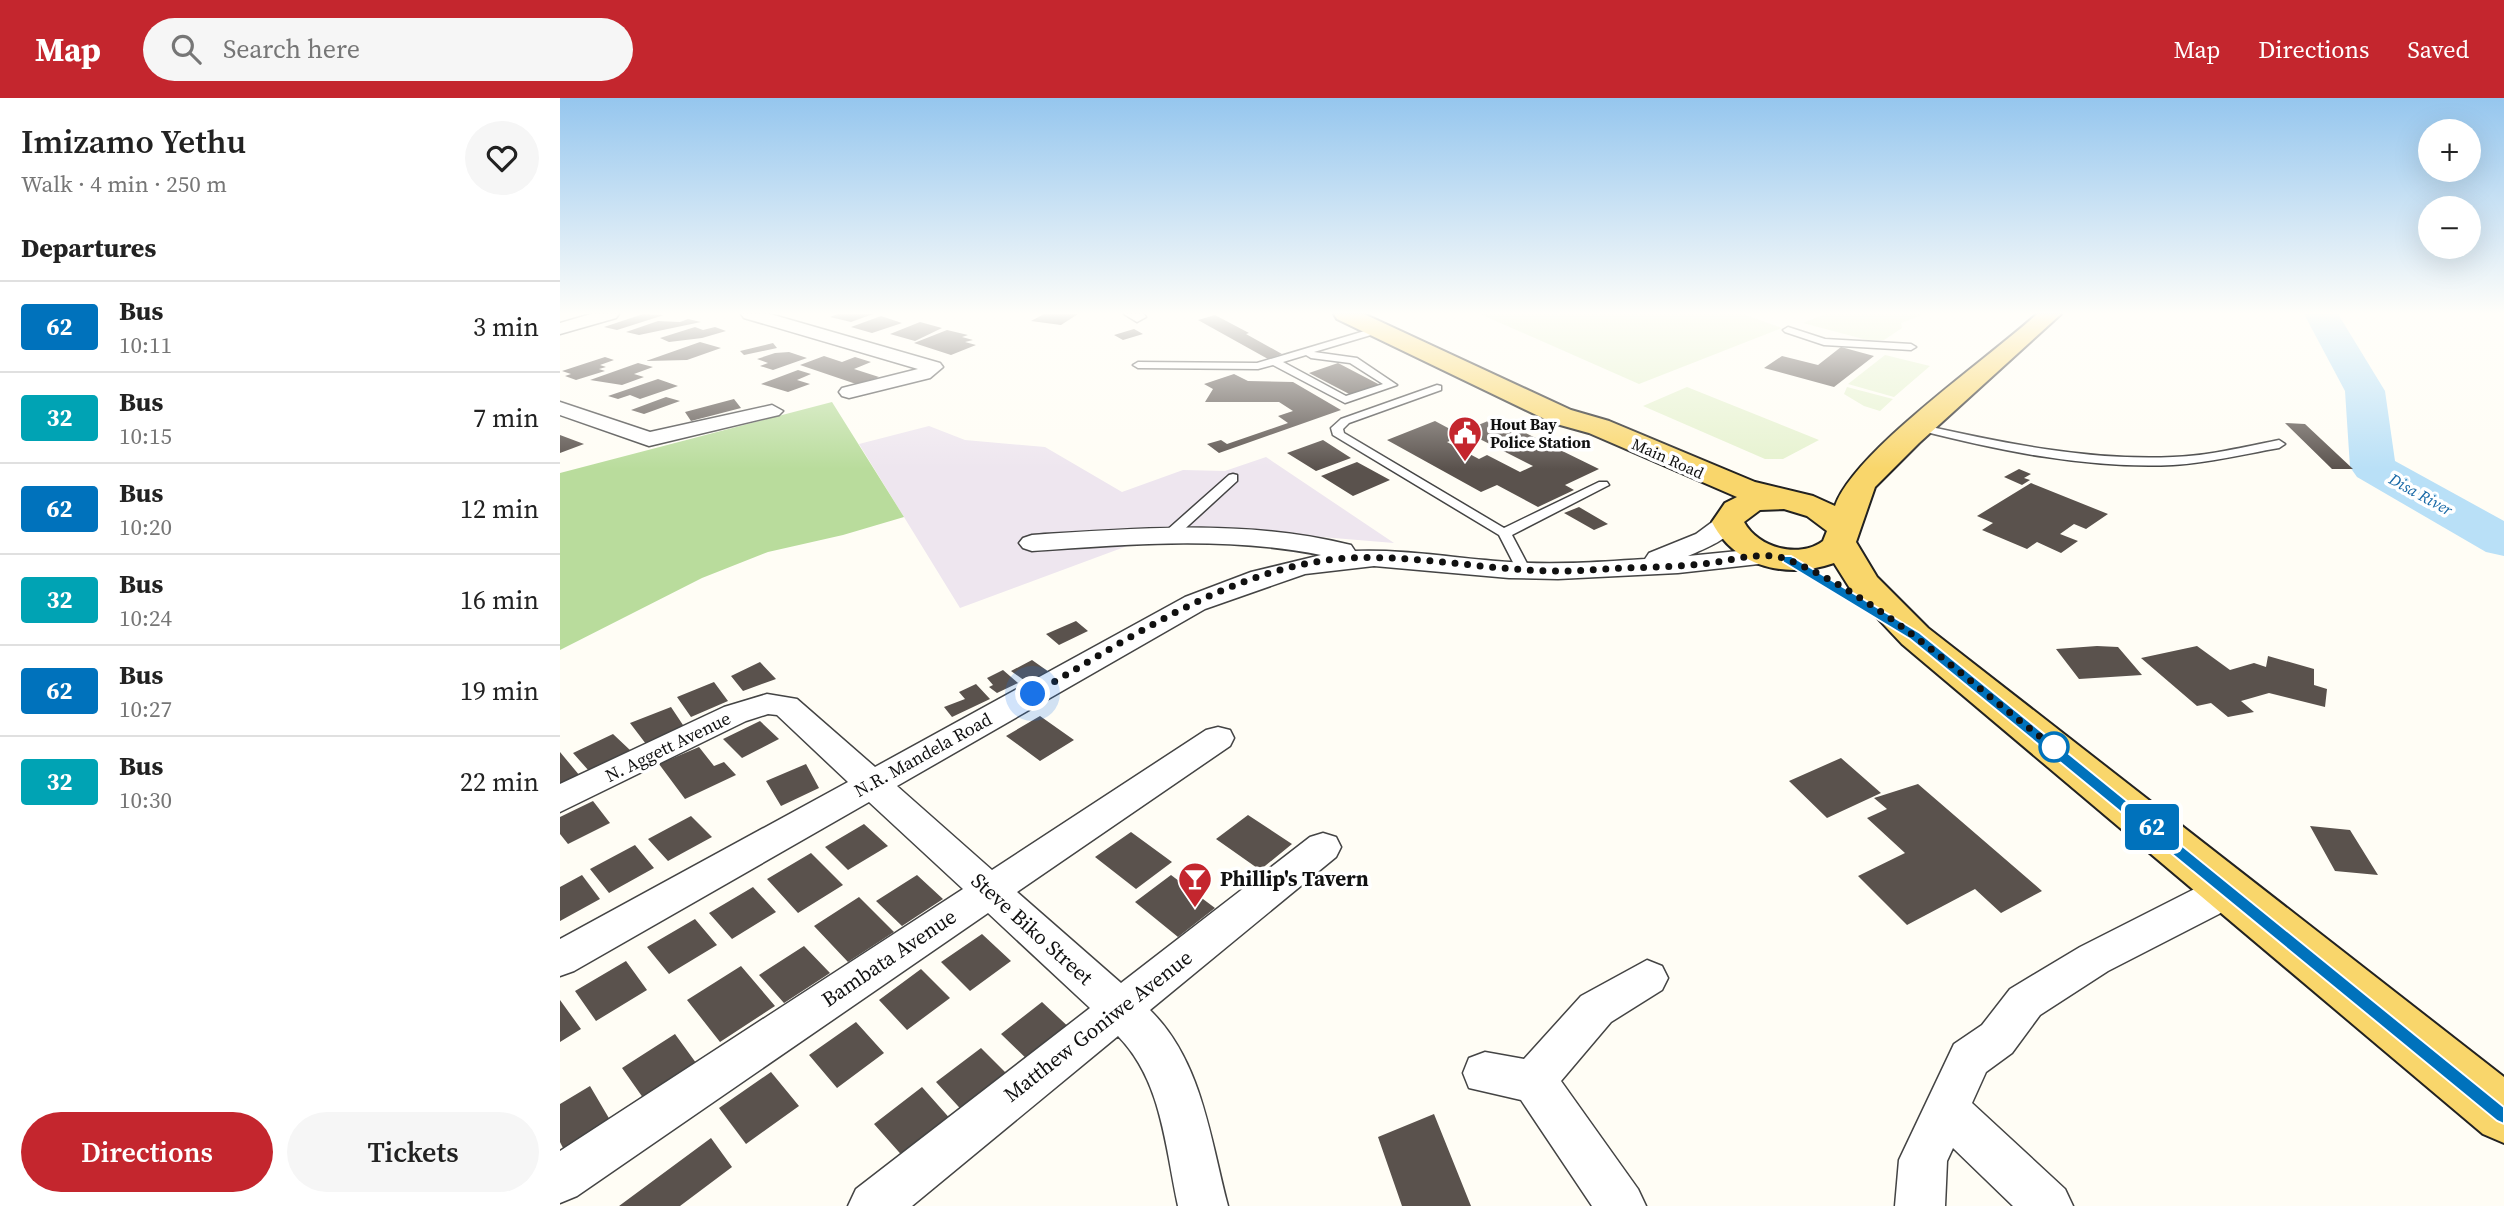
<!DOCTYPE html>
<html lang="en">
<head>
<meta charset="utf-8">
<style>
	body { margin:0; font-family:"Source Serif 4",serif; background:#f6f6f6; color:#222; height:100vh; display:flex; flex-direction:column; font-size:26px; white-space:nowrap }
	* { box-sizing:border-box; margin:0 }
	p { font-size:23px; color:#767676 }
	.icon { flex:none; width:38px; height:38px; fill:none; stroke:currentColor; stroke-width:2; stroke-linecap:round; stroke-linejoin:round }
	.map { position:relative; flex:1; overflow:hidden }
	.drawer { display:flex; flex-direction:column; background:#fff; width:560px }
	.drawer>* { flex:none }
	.badge { padding:0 14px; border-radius:5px; font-size:24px; line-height:46px }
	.buttons { position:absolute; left:1858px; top:21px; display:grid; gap:14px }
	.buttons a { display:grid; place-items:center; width:63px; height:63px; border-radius:50%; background:#fff; box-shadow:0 7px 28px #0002; font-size:35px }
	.you { position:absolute; width:35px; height:35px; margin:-18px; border:5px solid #fff; border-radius:50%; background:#1a73e8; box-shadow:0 0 0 10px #1a73e833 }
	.map>.badge { position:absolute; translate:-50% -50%; box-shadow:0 0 0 4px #fff }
	h2 { padding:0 21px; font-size:26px; line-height:63px }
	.round { display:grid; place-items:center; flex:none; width:74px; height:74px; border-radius:37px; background:#f6f6f6 }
	.headline { display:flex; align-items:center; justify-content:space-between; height:119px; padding:0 21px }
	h1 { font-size:33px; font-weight:600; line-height:52px }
	.primary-button { display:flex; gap:14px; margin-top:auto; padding:14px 21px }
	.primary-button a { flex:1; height:80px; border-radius:42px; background:#c4262e; color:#fff; font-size:28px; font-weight:600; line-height:80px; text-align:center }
	.primary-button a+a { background:#f6f6f6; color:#222 }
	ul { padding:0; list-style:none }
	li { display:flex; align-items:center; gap:21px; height:91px; padding:0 21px; border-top:2px solid #e0e0e0 }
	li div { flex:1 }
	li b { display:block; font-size:26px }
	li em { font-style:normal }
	li .badge { min-width:77px; font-weight:700; text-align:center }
	header { display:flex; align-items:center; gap:42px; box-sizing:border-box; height:98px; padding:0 35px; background:#c4262e; color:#fff }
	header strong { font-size:33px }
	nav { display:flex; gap:38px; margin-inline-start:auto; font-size:24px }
	.search { width:490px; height:63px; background:#f6f6f6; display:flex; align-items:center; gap:18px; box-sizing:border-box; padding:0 24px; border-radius:38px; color:#767676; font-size:26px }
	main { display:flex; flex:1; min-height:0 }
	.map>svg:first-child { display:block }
	.industrial { fill:#eee6ef }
	.forest { fill:#b9dc9c }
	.pitch { fill:#e6f2cf }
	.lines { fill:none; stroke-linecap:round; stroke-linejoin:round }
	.river { fill:#b9e0f7; fill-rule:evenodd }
	.building { fill:#5a524d }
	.service-casing { stroke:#444; stroke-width:3 }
	.minor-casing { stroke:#444; stroke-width:3 }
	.primary-casing { stroke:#222; stroke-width:4 }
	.service { fill:#fff; fill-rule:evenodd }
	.minor { fill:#fff; fill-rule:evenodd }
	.primary { fill:#f9d66b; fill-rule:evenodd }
	.line { fill:#0072bc; stroke:#fff; stroke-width:2 }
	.walk { stroke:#111; stroke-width:7; stroke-dasharray:0 12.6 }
	.stop-dot { fill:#fff; stroke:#0072bc; stroke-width:3.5 }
	.labels { text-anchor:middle; stroke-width:7; stroke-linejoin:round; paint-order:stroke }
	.far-poi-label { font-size:16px; font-weight:bold; fill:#111; stroke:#fff; text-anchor:start }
	.far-street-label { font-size:16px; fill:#111; stroke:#fff }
	.far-water-label { font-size:16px; font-style:italic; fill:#1768a6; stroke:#fff }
	.street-label { font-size:18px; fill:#111; stroke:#fff }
	.near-poi-label { font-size:21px; font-weight:bold; fill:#111; stroke:#fff; text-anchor:start }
	.near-street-label { font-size:21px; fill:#111; stroke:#fff }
</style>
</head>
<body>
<header>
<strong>Map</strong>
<div class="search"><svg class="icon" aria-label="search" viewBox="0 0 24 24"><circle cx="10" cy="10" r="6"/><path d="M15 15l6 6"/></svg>Search here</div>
<nav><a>Map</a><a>Directions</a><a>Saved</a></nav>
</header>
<main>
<section class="drawer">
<div class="headline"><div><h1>Imizamo Yethu</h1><p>Walk · 4 min · 250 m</p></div><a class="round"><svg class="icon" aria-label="heart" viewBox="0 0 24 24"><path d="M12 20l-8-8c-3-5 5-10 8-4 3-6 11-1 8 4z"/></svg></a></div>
<h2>Departures</h2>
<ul>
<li><span class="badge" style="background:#0072bc;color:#fff">62</span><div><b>Bus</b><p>10:11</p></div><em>3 min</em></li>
<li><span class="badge" style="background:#00a3b4;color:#fff">32</span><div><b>Bus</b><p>10:15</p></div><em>7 min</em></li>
<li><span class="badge" style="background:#0072bc;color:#fff">62</span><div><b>Bus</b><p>10:20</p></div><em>12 min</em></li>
<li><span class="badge" style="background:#00a3b4;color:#fff">32</span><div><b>Bus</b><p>10:24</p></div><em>16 min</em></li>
<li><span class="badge" style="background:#0072bc;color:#fff">62</span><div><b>Bus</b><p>10:27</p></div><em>19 min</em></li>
<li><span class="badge" style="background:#00a3b4;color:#fff">32</span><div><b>Bus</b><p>10:30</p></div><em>22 min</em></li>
</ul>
<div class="primary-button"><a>Directions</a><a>Tickets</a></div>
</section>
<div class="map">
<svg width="1944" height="1108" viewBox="0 0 1944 1108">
	<rect width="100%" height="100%" fill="#fffdf5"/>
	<path class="industrial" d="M 369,328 L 405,342 L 485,349 L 562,394 L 623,372 L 665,373 L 706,359 L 834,445 L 689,433 L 578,444 L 400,510 L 299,346 Z"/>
	<path class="forest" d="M 272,304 L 344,419 L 283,437 L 208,454 L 142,480 L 0,552 L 0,375 Z"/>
	<path class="pitch" d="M 920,216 L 1183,216 L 1222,230 L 1079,286 Z
		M 1265,216 L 1362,216 L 1362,217 L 1341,225 L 1342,230 L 1324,242 L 1307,242 L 1243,225 Z
		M 1325,257 L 1370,268 L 1334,299 L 1288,286 Z
		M 1127,289 L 1259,342 L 1223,361 L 1205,361 L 1083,308 Z
		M 1287,289 L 1333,301 L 1320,313 L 1304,308 L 1284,296 Z"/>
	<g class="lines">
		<path class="river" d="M 1744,216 L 1778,216 L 1825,293 L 1835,363 L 1944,423 L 1944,458 L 1926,454 L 1797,379 L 1790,369 L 1785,293 Z"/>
	</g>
	<path class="building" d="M 83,216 L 104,217 L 57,232 L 44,229 Z
		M 278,216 L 313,216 L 291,224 L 270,219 Z
		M 484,216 L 518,216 L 501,227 L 471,223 Z
		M 655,217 L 689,235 L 686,236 L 722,256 L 708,261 L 638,222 Z
		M 321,218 L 342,225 L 312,235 L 291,229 Z
		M 128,221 L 141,224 L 79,237 L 66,234 L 98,223 L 120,224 Z
		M 360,224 L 382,230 L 355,243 L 330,236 Z
		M 135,229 L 143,232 L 155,229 L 166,233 L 142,240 L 109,244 L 100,240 Z
		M 574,231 L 583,236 L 563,242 L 554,237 Z
		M 387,232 L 408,237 L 402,239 L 413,242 L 405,244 L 416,247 L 391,257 L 354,245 Z
		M 140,244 L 161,250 L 127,262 L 86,263 Z
		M 213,245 L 217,250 L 184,257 L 180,253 Z
		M 1281,249 L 1314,258 L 1274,289 L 1204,270 L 1222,258 L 1258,267 Z
		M 229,254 L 247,260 L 213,272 L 200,268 L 208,265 L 197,261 L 215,255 Z
		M 264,258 L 282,264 L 295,259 L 311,264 L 294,271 L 319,279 L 299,287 L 240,267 Z
		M 45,259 L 54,262 L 40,267 L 46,269 L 39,271 L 45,273 L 16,282 L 5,278 L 11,276 L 2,273 Z
		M 78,265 L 93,269 L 74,276 L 84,279 L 62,287 L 30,282 Z
		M 778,265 L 822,288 L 793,298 L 749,275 Z
		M 238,272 L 251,276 L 237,282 L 250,286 L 228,294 L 201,286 Z
		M 674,276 L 688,283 L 733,284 L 781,312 L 659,355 L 647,346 L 661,342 L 667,346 L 728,325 L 718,318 L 733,313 L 719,304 L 645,304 L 653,291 L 644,286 Z
		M 98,281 L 118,288 L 80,301 L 70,297 L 58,301 L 48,298 Z
		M 106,299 L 120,303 L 84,316 L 71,312 Z
		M 174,301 L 181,310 L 131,323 L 125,314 Z
		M 935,320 L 1039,371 L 1005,387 L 1014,392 L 978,409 L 937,387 L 921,394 L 827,342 L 875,323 L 903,338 L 887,344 L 919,361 L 927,357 L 960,374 L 973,368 L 904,333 Z
		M 1725,325 L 1745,326 L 1793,371 L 1772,371 Z
		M 0,337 L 24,346 L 0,355 Z
		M 763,342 L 791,360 L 756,373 L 727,355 Z
		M 797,364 L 830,382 L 793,398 L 761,378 Z
		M 1459,371 L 1471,376 L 1464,380 L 1470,382 L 1462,387 L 1444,379 Z
		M 1471,385 L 1548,416 L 1526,431 L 1514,426 L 1500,436 L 1518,443 L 1501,455 L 1477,444 L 1467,451 L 1422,432 L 1433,425 L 1417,418 Z
		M 1019,409 L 1048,426 L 1034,432 L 1004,415 Z
		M 516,523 L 528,533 L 499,547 L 486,536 Z
		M 1537,548 L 1558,549 L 1582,577 L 1519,581 L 1496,551 Z
		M 1637,548 L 1670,572 L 1694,565 L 1706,569 L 1708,558 L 1754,571 L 1754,587 L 1767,591 L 1765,609 L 1709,595 L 1681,603 L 1694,614 L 1668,619 L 1651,605 L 1637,608 L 1581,560 Z
		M 472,562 L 489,574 L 468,585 L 451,573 Z
		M 200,564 L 216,581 L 183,593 L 171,578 Z
		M 443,572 L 458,585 L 437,595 L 429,589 L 433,587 L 427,580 Z
		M 154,584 L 168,603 L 131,619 L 117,599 Z
		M 416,586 L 430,601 L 392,619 L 384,609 L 405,601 L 399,594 Z
		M 111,609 L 125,630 L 86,646 L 70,625 Z
		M 480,618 L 514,642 L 480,663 L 446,638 Z
		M 200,623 L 219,641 L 182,660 L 163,641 Z
		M 53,636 L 71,653 L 29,673 L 13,655 Z
		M 139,649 L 154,668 L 164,664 L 176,677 L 125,701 L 99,666 Z
		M 0,654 L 20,678 L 0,688 Z
		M 1281,660 L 1321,695 L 1267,720 L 1229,683 Z
		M 246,666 L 259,690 L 221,708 L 206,683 Z
		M 1358,686 L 1482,793 L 1441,815 L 1415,791 L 1347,827 L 1298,778 L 1345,755 L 1307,720 L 1327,711 L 1314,700 Z
		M 33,703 L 50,725 L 8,746 L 0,736 L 0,719 Z
		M 688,717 L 732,746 L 700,772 L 656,741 Z
		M 131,718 L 152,739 L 108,763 L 88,741 Z
		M 304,726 L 328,748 L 288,772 L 265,749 Z
		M 1750,728 L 1790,732 L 1818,777 L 1775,773 Z
		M 571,734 L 612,764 L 576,791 L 535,759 Z
		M 75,747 L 94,770 L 49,795 L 30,771 Z
		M 251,755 L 283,787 L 238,815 L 207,781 Z
		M 22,777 L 40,801 L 0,823 L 0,789 Z
		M 357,777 L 383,801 L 342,828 L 316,803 Z
		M 611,777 L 655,810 L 618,839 L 575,804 Z
		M 193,789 L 216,814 L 172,841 L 149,815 Z
		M 299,799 L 334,834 L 288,864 L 254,828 Z
		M 135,821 L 157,847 L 109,876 L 87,849 Z
		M 422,836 L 451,863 L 410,893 L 381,864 Z
		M 244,848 L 270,875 L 224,905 L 199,877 Z
		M 66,863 L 87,892 L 36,923 L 15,893 Z
		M 181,868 L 215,908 L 160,944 L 127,902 Z
		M 361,871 L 390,900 L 347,932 L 319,902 Z
		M 0,902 L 21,931 L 0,944 Z
		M 482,904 L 515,935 L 474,968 L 441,936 Z
		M 296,924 L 324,955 L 277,990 L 249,957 Z
		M 115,936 L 139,969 L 86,1004 L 62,970 Z
		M 421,950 L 453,982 L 408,1019 L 376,984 Z
		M 211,974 L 239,1008 L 186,1046 L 159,1010 Z
		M 30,988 L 50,1022 L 4,1052 L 0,1044 L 0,1006 Z
		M 362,989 L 393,1024 L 346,1062 L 314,1026 Z
		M 874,1016 L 911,1108 L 842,1108 L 818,1039 Z
		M 151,1040 L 172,1069 L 120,1108 L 59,1108 Z"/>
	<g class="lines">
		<g class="service-casing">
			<path id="service" d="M 818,229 L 821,230 L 821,234 L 754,254 L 797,260 L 837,287 L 785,305 L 713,267 L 698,271 L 578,270 L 573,267 L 578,264 L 697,265 ZM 746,257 L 751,260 L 790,265 L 823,286 L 786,298 L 723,264 Z
				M 1228,229 L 1265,241 L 1351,246 L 1356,249 L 1351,252 L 1264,247 L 1225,234 L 1223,232 Z
				M 877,287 L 881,288 L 881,292 L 789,325 L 783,331 L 784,335 L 944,430 L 1039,384 L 1047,384 L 1049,387 L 952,437 L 971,473 L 969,476 L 959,476 L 939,437 L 773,337 L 771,330 L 781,321 Z
				M 1362,327 C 1444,345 1528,363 1613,359 C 1648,358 1684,349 1719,342 L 1725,346 L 1719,350 C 1684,356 1649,365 1613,367 C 1527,371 1441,353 1358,332 L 1358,328 Z
				M 673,376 L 677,377 L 677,383 L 617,438 L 607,438 L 605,435 L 607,432 L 669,377 Z"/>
		</g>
		<g class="minor-casing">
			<path id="minor" d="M 31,216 L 59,216 L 56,220 L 0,236 L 0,225 Z
				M 181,216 L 210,216 L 380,265 L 383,269 L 370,280 L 289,300 L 282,298 L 279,294 L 282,290 L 358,271 L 184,220 Z
				M 564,216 L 584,216 L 586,219 L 577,224 Z
				M 0,304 L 90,334 L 212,307 L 223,313 L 219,317 L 89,348 L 0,317 Z
				M 1168,416 L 1177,419 L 1181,424 C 1169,441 1147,450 1128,458 L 1208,450 L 1217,452 L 1221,458 L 1217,464 L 1118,475 L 998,481 L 949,480 L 814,468 L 745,476 L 645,511 L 337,688 L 432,772 L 646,632 L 658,629 L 670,632 L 674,640 L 670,648 L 457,794 L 561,885 L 750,739 L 763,735 L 776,739 L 781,749 L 776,759 L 590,912 C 642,963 650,1040 668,1108 L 618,1108 C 605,1048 602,983 558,938 L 352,1108 L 288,1108 L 296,1091 L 530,910 L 428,815 L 17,1098 L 0,1105 L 0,1053 L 403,791 L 309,704 L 14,873 L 0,878 L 0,841 L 288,684 L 217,617 L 208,616 L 186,623 L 0,714 L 0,686 L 164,609 L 207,596 L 237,601 L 315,669 L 625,499 L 691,474 L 761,457 C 664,438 570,446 472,453 L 463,450 L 459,445 L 463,440 L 472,437 C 579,430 686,421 791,447 L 795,453 C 847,451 898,461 950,464 C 995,467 1040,464 1085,461 L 1089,455 L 1136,436 L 1159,419 Z
				M 1666,775 L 1679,779 L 1685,790 L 1679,801 L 1659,816 L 1548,873 L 1480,917 L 1452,955 L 1426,974 L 1412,1005 L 1505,1091 L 1513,1108 L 1453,1108 L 1393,1050 L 1387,1063 L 1385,1108 L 1335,1108 L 1339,1062 L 1394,946 L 1422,927 L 1450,891 L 1520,849 Z
				M 1087,862 L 1102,868 L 1108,880 L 1102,892 L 1051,924 L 1001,983 L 1078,1091 L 1086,1108 L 1032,1108 L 961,1002 L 909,990 L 903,975 L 909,960 L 925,954 L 964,961 L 1021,898 Z"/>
		</g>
		<g class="primary-casing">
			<path id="primary" d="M 774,216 L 804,216 L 1011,312 L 1049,323 L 1195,384 L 1253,398 L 1275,408 C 1294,353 1429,260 1477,216 L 1501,216 L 1359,345 L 1315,389 L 1296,444 L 1317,479 L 1368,530 L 1944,979 L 1944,1045 L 1923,1036 L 1342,546 L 1291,492 L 1274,465 C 1228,481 1175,470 1152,424 L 1165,405 L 1177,399 L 1029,335 L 993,325 L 777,221 ZM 1224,411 L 1247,418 L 1267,433 L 1263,443 C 1239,461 1198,450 1184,424 L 1200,412 Z"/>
		</g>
		<use href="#service" class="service"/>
		<use href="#minor" class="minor"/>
		<use href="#primary" class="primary"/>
	</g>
	<linearGradient id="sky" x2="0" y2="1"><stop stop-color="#95c6ee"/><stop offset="0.58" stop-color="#fffefa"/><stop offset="1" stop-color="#fffefa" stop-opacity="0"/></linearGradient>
	<rect width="1944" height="371" fill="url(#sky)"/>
	<path class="line" d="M 1223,458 L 1231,458 L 1360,535 L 1944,1009 L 1944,1026 L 1937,1023 L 1350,541 L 1223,464 Z"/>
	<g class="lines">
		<path class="walk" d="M 473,596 C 570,541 674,467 789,460 C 869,456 949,478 1029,472 C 1066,469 1104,470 1141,466 C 1169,464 1202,451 1229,462 C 1327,503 1410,587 1494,649"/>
	</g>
	<defs>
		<g id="civic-pin" transform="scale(1.75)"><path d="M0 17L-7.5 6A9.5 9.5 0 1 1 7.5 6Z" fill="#c4262e" stroke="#fff"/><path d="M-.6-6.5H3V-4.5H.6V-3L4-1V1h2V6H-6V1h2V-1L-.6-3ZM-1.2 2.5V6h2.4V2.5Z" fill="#fff"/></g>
		<g id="bar-pin" transform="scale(1.75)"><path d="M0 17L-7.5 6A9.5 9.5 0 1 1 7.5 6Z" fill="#c4262e" stroke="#fff"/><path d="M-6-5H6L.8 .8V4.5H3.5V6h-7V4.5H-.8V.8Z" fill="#fff"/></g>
	</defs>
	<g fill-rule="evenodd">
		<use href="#civic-pin" x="905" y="335"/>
		<use href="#bar-pin" x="635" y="781"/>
	</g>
	<circle class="stop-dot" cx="1494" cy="649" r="14"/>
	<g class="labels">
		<g class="far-poi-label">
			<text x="930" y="332">Hout Bay<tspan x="930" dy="18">Police Station</tspan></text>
		</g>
		<g class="far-street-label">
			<text transform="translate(1108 360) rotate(24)" y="6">Main Road</text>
		</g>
		<g class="far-water-label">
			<text transform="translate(1861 396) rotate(29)" y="6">Disa River</text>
		</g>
		<g class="street-label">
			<text transform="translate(108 649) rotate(-26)" y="6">N. Aggett Avenue</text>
			<text transform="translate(363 657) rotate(-29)" y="6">N.R. Mandela Road</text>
		</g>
		<g class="near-poi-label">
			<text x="660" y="788">Phillip's Tavern</text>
		</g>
		<g class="near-street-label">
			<text transform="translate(472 831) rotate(42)" y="7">Steve Biko Street</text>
			<text transform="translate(329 860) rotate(-34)" y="7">Bambata Avenue</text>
			<text transform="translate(538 928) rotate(-38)" y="7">Matthew Goniwe Avenue</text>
		</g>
	</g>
</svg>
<div class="buttons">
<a>+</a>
<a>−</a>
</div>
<div class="you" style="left:473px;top:596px"></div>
<b class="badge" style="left:1592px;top:729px;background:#0072bc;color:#fff">62</b>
</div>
</main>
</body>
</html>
